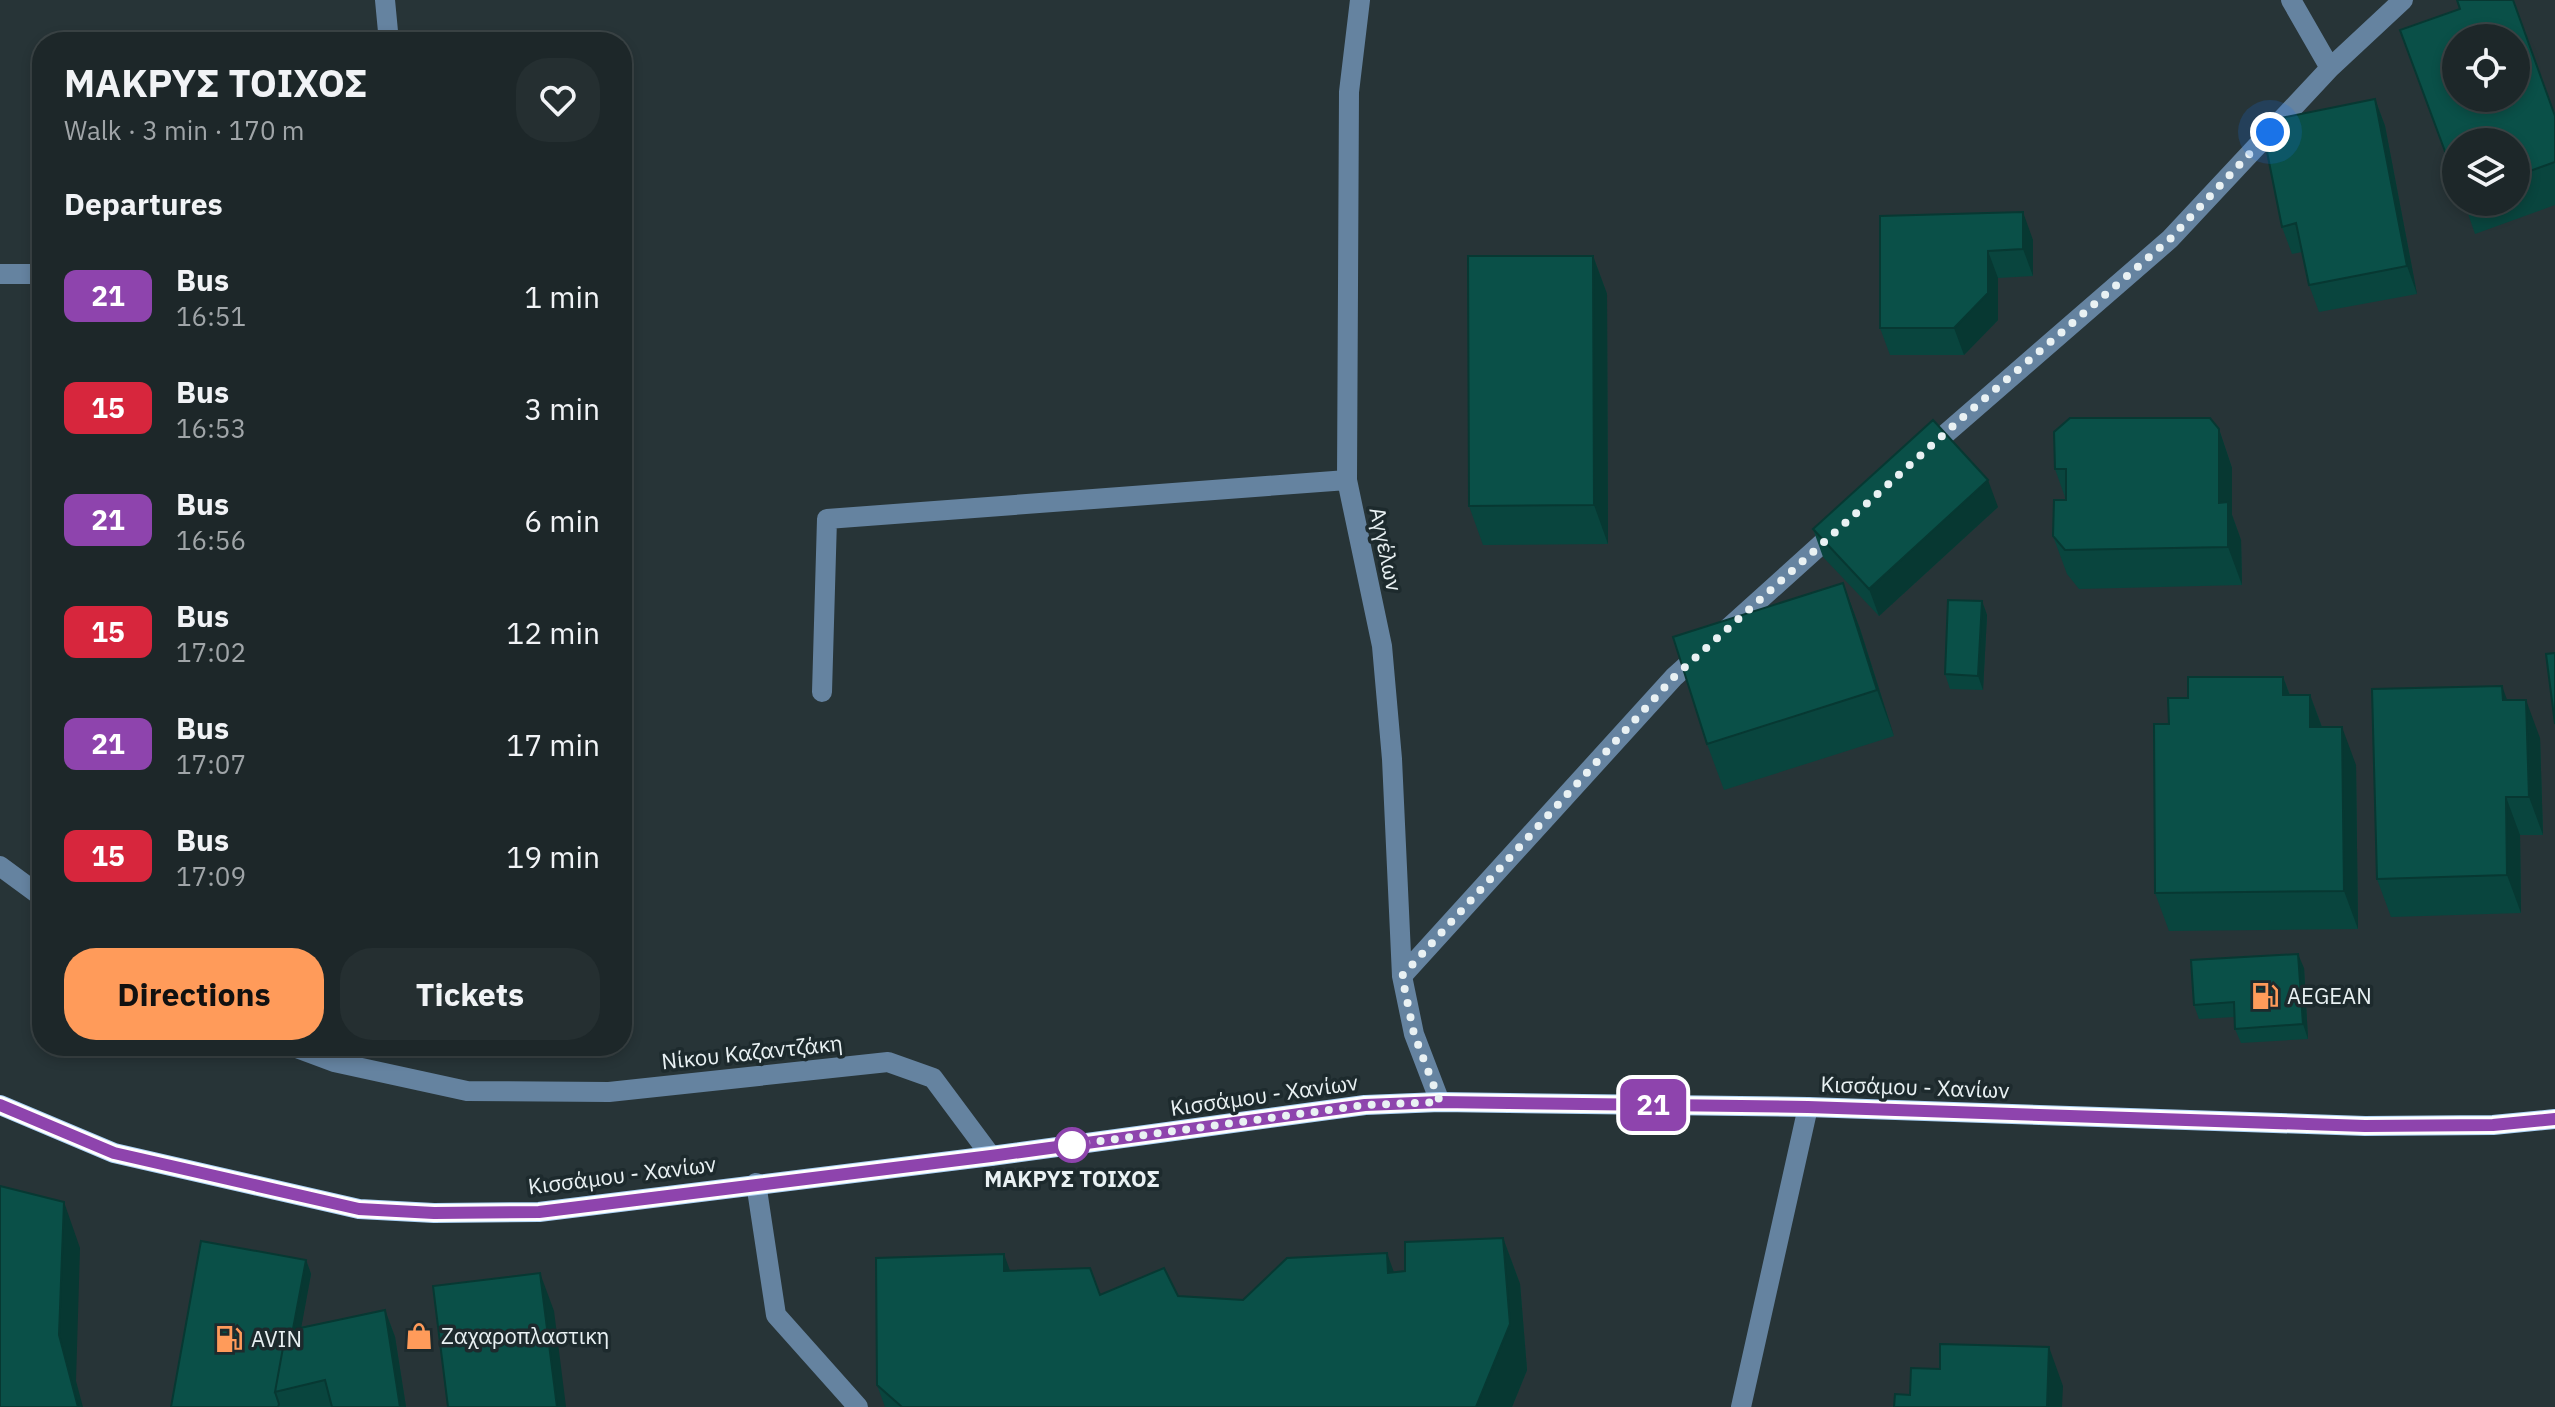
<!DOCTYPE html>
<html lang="en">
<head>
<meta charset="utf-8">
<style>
	body { margin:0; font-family:"IBM Plex Sans",sans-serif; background:#252f31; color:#f1f3f6; height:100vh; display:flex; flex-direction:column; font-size:30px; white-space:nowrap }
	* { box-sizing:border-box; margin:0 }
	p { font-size:26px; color:#a0a5a8 }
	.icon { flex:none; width:44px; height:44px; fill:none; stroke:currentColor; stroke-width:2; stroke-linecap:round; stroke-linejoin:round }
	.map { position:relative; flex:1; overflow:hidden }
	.drawer { position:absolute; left:32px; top:32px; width:600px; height:1024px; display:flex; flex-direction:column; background:#1d2729; border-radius:32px; box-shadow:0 4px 12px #0003,0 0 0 2px #3b4446 }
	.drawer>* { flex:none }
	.badge { padding:0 16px; border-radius:12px; font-size:28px; line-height:52px }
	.tools { position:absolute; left:2442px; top:24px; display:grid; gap:16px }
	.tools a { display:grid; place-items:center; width:88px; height:88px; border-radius:50%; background:#1d2729; box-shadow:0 4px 12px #0003,0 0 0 2px #3b4446; font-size:40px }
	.you { position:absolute; width:40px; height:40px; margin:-20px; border:6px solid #fff; border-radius:50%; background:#1a73e8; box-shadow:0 0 0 12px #1a73e833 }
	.map>.badge { position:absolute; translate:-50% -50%; box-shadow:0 0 0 4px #fff }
	h2 { padding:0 32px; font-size:30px; line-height:72px }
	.round { display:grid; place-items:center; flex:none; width:84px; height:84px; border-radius:32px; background:#252f31 }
	.headline { display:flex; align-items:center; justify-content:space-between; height:136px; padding:0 32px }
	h1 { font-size:38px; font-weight:800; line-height:60px }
	.button { display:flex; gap:16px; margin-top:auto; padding:16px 32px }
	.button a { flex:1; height:92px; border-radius:32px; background:#ff9b5a; color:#111; font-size:32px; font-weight:800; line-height:92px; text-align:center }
	.button a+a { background:#252f31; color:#f1f3f6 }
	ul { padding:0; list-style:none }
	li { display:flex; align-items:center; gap:24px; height:112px; padding:0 32px }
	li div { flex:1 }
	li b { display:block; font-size:30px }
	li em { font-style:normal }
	li .badge { min-width:88px; font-weight:700; text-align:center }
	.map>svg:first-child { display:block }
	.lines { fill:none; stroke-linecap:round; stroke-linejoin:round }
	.minor { stroke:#6583a0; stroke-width:20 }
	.major { stroke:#add3f7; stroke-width:20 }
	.wall { fill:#09453e }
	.shaded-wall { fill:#073832 }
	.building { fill:#0a5048; stroke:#073832; stroke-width:2; fill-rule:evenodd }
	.line-casing { stroke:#fff; stroke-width:18 }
	.line { stroke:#8e44ad; stroke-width:12 }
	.walk { stroke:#e9f1f3; stroke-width:8; stroke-dasharray:0 14.4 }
	.stop-dot { fill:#fff; stroke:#8e44ad; stroke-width:4 }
	.labels { text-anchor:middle; stroke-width:7; stroke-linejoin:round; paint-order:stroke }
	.street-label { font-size:22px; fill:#e9f1f3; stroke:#1d2a2d }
	.poi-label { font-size:22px; fill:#e9f1f3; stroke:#1d2a2d; text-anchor:start }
	.stop-label { font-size:22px; font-weight:bold; fill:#e9f1f3; stroke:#1d2a2d }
</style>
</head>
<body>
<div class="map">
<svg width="2555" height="1407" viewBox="0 0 2555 1407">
	<rect width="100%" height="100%" fill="#273437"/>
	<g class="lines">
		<path class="minor" d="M 385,0 L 389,42
			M 1360,0 L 1349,92 L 1347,480 L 1382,646 L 1392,759 L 1402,976 L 1414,1034 L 1440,1102
			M 2291,0 L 2330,68
			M 0,274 L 42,274
			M 1927,450 L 2170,239 L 2330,68 L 2403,0
			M 822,692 L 827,519 L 1347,480
			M 0,866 L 42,897
			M 1402,976 L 1674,677 L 1837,530
			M 291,1046 L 334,1062 L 467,1091 L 609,1092 L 888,1062 L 933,1078 L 991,1156
			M 756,1183 L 776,1315 L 858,1407
			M 1741,1407 L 1808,1107"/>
		<path class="major" d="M 0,1105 L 114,1153 L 359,1209 L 434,1213 L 539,1212 L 991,1156 L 1365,1105 L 1440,1102 L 1808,1107 L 2365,1126 L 2493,1125 L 2555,1119"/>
	</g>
	<path class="wall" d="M 2375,99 L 2385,126 L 2417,294 L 2319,312 L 2309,285 L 2302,252 L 2292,254 L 2282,227 Z
		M 2555,116 L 2555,205 L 2475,234 L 2464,202 L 2516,202 L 2516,142 Z
		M 1880,216 L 2033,240 L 2033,276 L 1998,278 L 1998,320 L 1964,355 L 1890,355 L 1880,328 Z
		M 1593,256 L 1607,294 L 1608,544 L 1483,545 L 1469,506 Z
		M 2219,429 L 2232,468 L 2232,515 L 2241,540 L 2242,585 L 2079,589 L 2067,574 L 2053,536 L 2066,500 L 2055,469 Z
		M 1998,507 L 1879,616 L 1823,557 L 1813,529 Z
		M 1843,583 L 1860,629 L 1894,736 L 1724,790 L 1707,744 Z
		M 1982,601 L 1987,615 L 1983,690 L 1950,689 L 1945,674 Z
		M 2283,677 L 2290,695 L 2310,695 L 2322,727 L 2356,765 L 2358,929 L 2169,931 L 2155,893 L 2169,724 L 2188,698 Z
		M 2507,700 L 2540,738 L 2543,835 L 2520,835 L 2521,913 L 2391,917 L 2377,879 Z
		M 2304,968 L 2308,1039 L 2241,1043 L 2235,1029 L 2234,1017 L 2199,1019 L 2194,1005 Z
		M 1503,1238 L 1520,1284 L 1527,1370 L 1512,1407 L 885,1407 L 877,1385 L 1010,1271 L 1100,1295 L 1178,1296 L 1243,1300 L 1405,1271 Z
		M 306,1260 L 311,1274 L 301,1327 L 385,1310 L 395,1337 L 406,1407 L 171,1407 Z"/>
	<path class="shaded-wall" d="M 2375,99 L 2385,126 L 2417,294 L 2407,266 Z
		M 2023,212 L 2033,240 L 2033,276 L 2023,249 Z
		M 1988,251 L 1998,278 L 1998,320 L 1964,355 L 1954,328 Z
		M 1593,256 L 1607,294 L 1608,544 L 1594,505 Z
		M 2219,429 L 2232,468 L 2232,515 L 2241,540 L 2242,585 L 2228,547 L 2219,503 Z
		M 1988,480 L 1998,507 L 1879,616 L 1869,589 Z
		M 1843,583 L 1860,629 L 1894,736 L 1877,690 Z
		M 1982,601 L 1987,615 L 1983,690 L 1978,676 Z
		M 2283,677 L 2297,715 L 2283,695 Z
		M 2502,686 L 2516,724 L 2503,700 Z
		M 2310,695 L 2324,733 L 2310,727 Z
		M 2526,700 L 2540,738 L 2543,835 L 2529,797 Z
		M 2342,727 L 2356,765 L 2358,929 L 2344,891 Z
		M 2506,797 L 2520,835 L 2521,913 L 2507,875 Z
		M 2298,954 L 2304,968 L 2308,1039 L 2303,1024 Z
		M 64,1202 L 80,1248 L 76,1381 L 83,1407 L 78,1407 L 59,1335 Z
		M 1503,1238 L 1520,1284 L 1527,1370 L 1512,1407 L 1476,1407 Z
		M 1387,1253 L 1404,1300 L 1388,1273 Z
		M 1004,1254 L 1021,1301 L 1004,1271 Z
		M 306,1260 L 311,1274 L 290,1389 L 281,1391 Z
		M 540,1273 L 554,1311 L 566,1407 L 557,1407 Z
		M 385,1310 L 395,1337 L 406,1407 L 400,1407 Z
		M 2049,1347 L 2063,1386 L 2062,1407 L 2047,1407 Z"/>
	<path class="building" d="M 2457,0 L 2513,0 L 2555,116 L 2555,162 L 2516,176 L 2516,142 L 2456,142 L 2456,181 L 2400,30 L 2460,9 ZM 2456,38 L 2516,38 L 2516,98 L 2456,98 Z
		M 2375,99 L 2407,266 L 2309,285 L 2296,223 L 2282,227 L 2261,122 Z
		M 2023,212 L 2023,249 L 1988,251 L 1988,293 L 1954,328 L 1880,328 L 1880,216 Z
		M 1468,256 L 1593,256 L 1594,505 L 1469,506 Z
		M 2070,418 L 2210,418 L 2219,429 L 2219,503 L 2228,502 L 2228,547 L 2065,550 L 2053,536 L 2054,500 L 2066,500 L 2066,469 L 2055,469 L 2054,432 Z
		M 1933,420 L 1988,480 L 1869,589 L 1813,529 Z
		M 1843,583 L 1877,690 L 1707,744 L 1673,637 Z
		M 1948,600 L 1982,601 L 1978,676 L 1945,674 Z
		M 2555,653 L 2555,724 L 2546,654 Z
		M 2188,677 L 2283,677 L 2283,695 L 2310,695 L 2310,727 L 2342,727 L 2344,891 L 2155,893 L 2154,724 L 2169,724 L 2168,698 L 2188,698 Z
		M 2502,686 L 2503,700 L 2526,700 L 2529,797 L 2506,797 L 2507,875 L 2377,879 L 2372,689 Z
		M 2298,954 L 2303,1024 L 2235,1029 L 2234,1002 L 2194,1005 L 2191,960 Z
		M 0,1186 L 64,1202 L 59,1335 L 78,1407 L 0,1407 Z
		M 1503,1238 L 1510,1324 L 1476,1407 L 902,1407 L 877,1385 L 876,1258 L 1004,1254 L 1004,1271 L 1090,1268 L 1100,1295 L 1164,1268 L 1178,1296 L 1243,1300 L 1287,1258 L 1387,1253 L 1388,1273 L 1405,1271 L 1405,1242 Z
		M 201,1241 L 306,1260 L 293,1329 L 286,1331 L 275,1392 L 279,1404 L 278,1407 L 171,1407 Z
		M 540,1273 L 557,1407 L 448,1407 L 433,1286 Z
		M 385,1310 L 400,1407 L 332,1407 L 325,1380 L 275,1392 L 286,1331 Z
		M 1940,1344 L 2049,1347 L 2047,1407 L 1894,1407 L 1895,1394 L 1910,1395 L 1911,1368 L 1940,1369 Z"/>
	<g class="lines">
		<g class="line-casing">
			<path id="line" d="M 0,1105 L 114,1153 L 359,1209 L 434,1213 L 539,1212 L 991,1156 L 1365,1105 L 1440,1102 L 1808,1107 L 2365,1126 L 2493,1125 L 2555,1119"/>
		</g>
		<use href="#line" class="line"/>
		<path class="walk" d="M 1072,1145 L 1365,1105 L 1440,1102 L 1414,1034 L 1402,976 L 1674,677 L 1962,418 L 2170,239 L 2270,132"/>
	</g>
	<defs>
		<g id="fuel-bare" transform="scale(2.16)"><path d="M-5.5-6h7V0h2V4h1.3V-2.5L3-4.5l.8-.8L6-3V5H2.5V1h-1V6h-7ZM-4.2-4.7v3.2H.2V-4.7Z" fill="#ff9b5a" stroke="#1d2a2d" stroke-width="2.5" paint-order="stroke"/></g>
		<g id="shop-bare" transform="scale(2.16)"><path d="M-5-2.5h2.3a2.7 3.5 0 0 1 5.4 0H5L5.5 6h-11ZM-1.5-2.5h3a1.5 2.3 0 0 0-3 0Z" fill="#ff9b5a" stroke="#1d2a2d" stroke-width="2.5" paint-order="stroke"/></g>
	</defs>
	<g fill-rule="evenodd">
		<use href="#fuel-bare" x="2265" y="996"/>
		<use href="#shop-bare" x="419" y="1336"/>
		<use href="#fuel-bare" x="229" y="1339"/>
	</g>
	<circle class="stop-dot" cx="1072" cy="1145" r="16"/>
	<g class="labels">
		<g class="street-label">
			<text transform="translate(1386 549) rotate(78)" y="8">Αγγέλων</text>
			<text transform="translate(752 1052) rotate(-6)" y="8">Νίκου Καζαντζάκη</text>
			<text transform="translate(1915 1087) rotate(2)" y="8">Κισσάμου - Χανίων</text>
			<text transform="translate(1264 1095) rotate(-8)" y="8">Κισσάμου - Χανίων</text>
			<text transform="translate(622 1175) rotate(-7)" y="8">Κισσάμου - Χανίων</text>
		</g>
		<g class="poi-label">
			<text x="2287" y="1004">AEGEAN</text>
			<text x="441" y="1344">Ζαχαροπλαστικη</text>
			<text x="251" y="1347">AVIN</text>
		</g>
		<g class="stop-label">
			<text x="1072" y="1187">ΜΑΚΡΥΣ ΤΟΙΧΟΣ</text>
		</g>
	</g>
</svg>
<div class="tools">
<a><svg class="icon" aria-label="locate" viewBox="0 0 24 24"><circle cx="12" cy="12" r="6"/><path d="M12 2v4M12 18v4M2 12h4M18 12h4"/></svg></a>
<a><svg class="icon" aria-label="layers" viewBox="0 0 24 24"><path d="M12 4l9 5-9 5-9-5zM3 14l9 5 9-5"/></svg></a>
</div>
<div class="you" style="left:2270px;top:132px"></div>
<b class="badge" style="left:1653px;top:1105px;background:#8e44ad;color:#fff">21</b>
<section class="drawer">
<div class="headline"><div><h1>ΜΑΚΡΥΣ ΤΟΙΧΟΣ</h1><p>Walk · 3 min · 170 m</p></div><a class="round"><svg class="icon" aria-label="heart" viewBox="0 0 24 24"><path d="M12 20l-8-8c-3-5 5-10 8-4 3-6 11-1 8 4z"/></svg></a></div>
<h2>Departures</h2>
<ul>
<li><span class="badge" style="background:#8e44ad;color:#fff">21</span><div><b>Bus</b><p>16:51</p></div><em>1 min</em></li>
<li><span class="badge" style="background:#d7263d;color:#fff">15</span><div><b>Bus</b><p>16:53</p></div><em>3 min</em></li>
<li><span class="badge" style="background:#8e44ad;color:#fff">21</span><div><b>Bus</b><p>16:56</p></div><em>6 min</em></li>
<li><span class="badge" style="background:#d7263d;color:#fff">15</span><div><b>Bus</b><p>17:02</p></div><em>12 min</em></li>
<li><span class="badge" style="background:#8e44ad;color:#fff">21</span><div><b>Bus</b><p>17:07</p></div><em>17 min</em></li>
<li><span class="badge" style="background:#d7263d;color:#fff">15</span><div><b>Bus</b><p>17:09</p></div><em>19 min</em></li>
</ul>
<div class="button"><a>Directions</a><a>Tickets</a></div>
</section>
</div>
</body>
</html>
